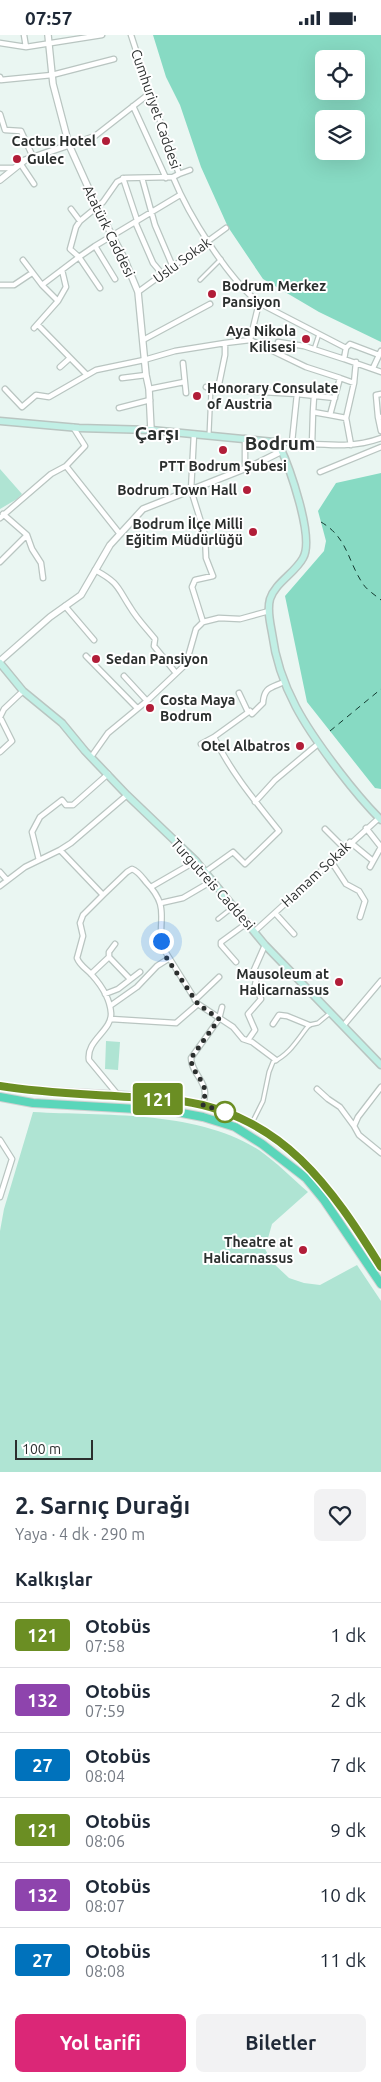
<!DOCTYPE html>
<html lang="tr">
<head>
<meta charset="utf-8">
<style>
	body { margin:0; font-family:Ubuntu,sans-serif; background:#f2f2f3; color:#1f2937; height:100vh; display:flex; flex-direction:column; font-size:19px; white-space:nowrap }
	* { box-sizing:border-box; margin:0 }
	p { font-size:16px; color:#747a83 }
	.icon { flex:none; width:28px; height:28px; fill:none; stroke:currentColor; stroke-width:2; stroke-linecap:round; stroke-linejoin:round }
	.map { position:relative; height:1437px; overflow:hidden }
	.drawer { display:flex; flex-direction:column; background:#fff; flex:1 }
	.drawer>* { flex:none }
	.badge { padding:0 10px; border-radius:4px; font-size:18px; line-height:32px }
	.buttons { position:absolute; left:315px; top:15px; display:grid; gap:10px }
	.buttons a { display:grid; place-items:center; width:50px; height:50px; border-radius:8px; background:#fff; box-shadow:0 5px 20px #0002; font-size:25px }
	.scale { position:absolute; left:15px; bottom:12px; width:78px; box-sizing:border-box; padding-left:5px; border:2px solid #2b2f2e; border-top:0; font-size:14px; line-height:18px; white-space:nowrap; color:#2b2f2e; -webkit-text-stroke:4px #fff; paint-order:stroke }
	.you { position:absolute; width:25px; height:25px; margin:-12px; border:4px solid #fff; border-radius:50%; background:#1a73e8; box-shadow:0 0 0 8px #1a73e833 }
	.map>.badge { position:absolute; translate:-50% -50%; box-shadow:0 0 0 2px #fff }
	h2 { padding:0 15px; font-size:19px; line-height:45px }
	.round { display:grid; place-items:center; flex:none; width:52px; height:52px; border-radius:8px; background:#f2f2f3 }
	.summary { display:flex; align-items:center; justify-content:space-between; height:85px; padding:0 15px }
	h1 { font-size:24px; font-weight:700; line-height:38px }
	.button { display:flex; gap:10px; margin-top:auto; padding:10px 15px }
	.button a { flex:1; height:58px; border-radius:8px; background:#db2777; color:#fff; font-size:20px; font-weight:700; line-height:58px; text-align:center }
	.button a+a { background:#f2f2f3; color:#1f2937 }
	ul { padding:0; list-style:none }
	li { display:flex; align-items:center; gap:15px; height:65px; padding:0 15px; border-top:1px solid #e0e1e3 }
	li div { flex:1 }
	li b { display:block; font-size:19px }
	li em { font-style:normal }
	li .badge { min-width:55px; font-weight:700; text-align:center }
	.status { display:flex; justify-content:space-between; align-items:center; height:35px; padding:0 25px; background:#fff; direction:ltr }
	.status svg { height:14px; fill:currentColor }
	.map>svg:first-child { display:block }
	.green { fill:#afe4d3 }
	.water { fill:#87dac3; fill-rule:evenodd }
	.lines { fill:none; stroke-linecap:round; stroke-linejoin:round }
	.ferry { stroke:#133a30; stroke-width:1; stroke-dasharray:6 5; stroke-linecap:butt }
	.pedestrian-casing { stroke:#b9c5c1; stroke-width:5.5 }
	.minor-casing { stroke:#b9c5c1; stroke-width:7 }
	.tertiary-casing { stroke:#b9c5c1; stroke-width:8 }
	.secondary-casing { stroke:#b9c5c1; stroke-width:9 }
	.trunk-casing { stroke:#d0d1d1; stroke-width:10 }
	.pedestrian { stroke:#fff; stroke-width:3 }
	.minor { stroke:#fff; stroke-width:4.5 }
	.tertiary { stroke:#fff; stroke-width:5.5 }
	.secondary { stroke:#c1efe5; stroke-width:6 }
	.trunk { stroke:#5ad6ba; stroke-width:8 }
	.line-casing { stroke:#fff; stroke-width:11 }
	.line { stroke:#6b8e23; stroke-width:8 }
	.walk { stroke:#2b2f2e; stroke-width:5; stroke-dasharray:0 9 }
	.poi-dot { fill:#b11d38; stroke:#fff; stroke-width:2 }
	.stop-dot { fill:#fff; stroke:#6b8e23; stroke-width:2.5 }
	.labels { text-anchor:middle; stroke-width:4; stroke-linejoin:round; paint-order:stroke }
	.street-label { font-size:14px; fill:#2b2f2e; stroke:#fff }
	.poi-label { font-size:14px; font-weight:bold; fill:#2b2f2e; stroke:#fff; text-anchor:end }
	.district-label { font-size:19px; font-weight:bold; fill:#2b2f2e; stroke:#fff }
</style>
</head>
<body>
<div class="status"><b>07:57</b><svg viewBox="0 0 49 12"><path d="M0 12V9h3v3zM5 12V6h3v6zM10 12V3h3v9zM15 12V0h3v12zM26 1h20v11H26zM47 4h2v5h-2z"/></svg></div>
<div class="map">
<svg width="381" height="1437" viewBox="0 0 381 1437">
	<rect width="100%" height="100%" fill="#eaf6f2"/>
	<path class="green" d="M 0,434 L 22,459 L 17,464 L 0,474 Z
		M 106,1006 L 120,1007 L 118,1035 L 105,1034 Z
		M 33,1077 C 105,1081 196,1075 259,1115 C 276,1127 292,1143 308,1157 L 272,1189 L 265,1214 L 272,1227 L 289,1243 L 304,1248 L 320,1250 L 357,1230 L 381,1266 L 381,1437 L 0,1437 L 0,1196 L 4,1174 Z"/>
	<path class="water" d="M 153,0 L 381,0 L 381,307 L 319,277 L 263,244 L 228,192 L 201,132 L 180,70 L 166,42 ZM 324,24 L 356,24 L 356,56 L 324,56 ZM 324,84 L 356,84 L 356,116 L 324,116 Z
		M 381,438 L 381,754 L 375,753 L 307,667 L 285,561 L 324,516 L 326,506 L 318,476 L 336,448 Z"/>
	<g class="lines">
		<path class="ferry" d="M 321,487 C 348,503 347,525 363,549 C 367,555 375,560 381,565
			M 330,696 L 381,654"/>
		<g class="pedestrian-casing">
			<path id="pedestrian" d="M 200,245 L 221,224
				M 314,314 L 319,299
				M 209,400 L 211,354
				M 218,884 L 232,873
				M 252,1088 L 263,1066 L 269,1037 L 273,1027 C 290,1019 297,1005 309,990 L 318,988 L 330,978"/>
		</g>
		<g class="minor-casing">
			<path id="minor" d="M 24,0 L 26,12
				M 131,0 L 150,58 L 179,139 L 173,142 C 189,181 227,242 259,268 L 346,313 L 344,324 L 381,337
				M 0,8 L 26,12 L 102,0
				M 0,42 L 1,45 L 52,40 L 114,24
				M 133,71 L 166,143
				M 0,79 L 5,95 L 21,96 L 33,122
				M 69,110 L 95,101 L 150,58
				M 20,128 L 34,149
				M 0,133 L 14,133
				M 179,139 L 190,135
				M 123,143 L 137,185 L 136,189 L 153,228 L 163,240
				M 142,143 L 155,190 L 173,232
				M 71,174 L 80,186
				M 95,211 L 115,244
				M 23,225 L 42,250 L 58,266
				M 0,250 L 14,250 L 32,238
				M 42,250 L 79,222 L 70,214 L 76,192 L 80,186 L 103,167 L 117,147 L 125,143 L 173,142
				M 100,253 L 79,222 L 95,211 L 180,160
				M 138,257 L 226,193
				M 38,290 L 86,339
				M 34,293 L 58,266 L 66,252 L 62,235
				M 143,305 L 210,269
				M 250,305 L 306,332 L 340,343
				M 250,305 L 259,268
				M 278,307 L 304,311 L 344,324
				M 346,313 L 350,309 L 379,320
				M 183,328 L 186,358
				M 60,332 L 70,323
				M 373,333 L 381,316
				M 122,343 L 146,340
				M 206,352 L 211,354 L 297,359
				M 5,354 L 22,372 L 36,360 L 49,362 L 96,335 L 144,325 L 175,316 L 225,308
				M 149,354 L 184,347
				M 218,354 L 225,320 L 225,308 L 250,305
				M 381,359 L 376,360 L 378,382 L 381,382
				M 119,373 L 150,365
				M 313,377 L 314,361
				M 378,382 L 381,396
				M 346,383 L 330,380 L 340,343 L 354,348
				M 73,392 L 85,411 L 66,431 L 120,499
				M 194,399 L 191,455 L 205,500 L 206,523 L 213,541 L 195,545 L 192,552 L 203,587
				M 245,403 L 245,433
				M 276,407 C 312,407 346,416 381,403
				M 292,407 L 297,359 L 335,363
				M 312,410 L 313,377 L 330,380
				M 351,410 L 346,383 L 354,348 L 356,327
				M 320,437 L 381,412
				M 3,479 L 27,500 L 32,514 L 41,528 L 43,543
				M 0,483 L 51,439 L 66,431
				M 0,527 L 27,500
				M 95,535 C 119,548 117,552 130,572 C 137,584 147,594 155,604 L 154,611 L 176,638
				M 65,571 L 94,605
				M 86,621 L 137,673
				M 124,641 L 147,666
				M 239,658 L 248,677
				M 214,702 L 250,676 L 252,679 L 263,668 C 264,652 271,653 284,647
				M 201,709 L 214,702 C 230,736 255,766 279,796 L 245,829 L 233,817 L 205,837
				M 0,717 L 12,706 L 0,682 L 4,674 L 23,656
				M 91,722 L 108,698 L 148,665 L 186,629 L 196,594 L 203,587 L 219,583 L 240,584 L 269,576
				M 255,767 L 275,745 L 318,709
				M 366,793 L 381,812 L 370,832
				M 325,794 L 344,813
				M 350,807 L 373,826
				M 60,815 L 71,808 L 127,760
				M 39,825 L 32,797 L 40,782 L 62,765 L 66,770 L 73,770 L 108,739
				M 331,826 L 346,849 L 359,856 L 365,866 L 360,882
				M 0,837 L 7,845
				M 0,851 L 25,832 L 60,815 L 103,860 L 83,880 L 80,888 L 83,901 L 77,923 C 80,931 87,934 92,940 C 101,950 110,964 111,978 C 112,996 86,1005 89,1025 L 118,1060
				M 151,852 L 196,826
				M 103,860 L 127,837 L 132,834 C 138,836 142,842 146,847 C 172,874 156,885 163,913 L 198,969 L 233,992 L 243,1004 L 252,1007 L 276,1025
				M 161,868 L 183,863 L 212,846
				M 275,878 L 294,899
				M 255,896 L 379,783
				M 115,909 L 109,917 L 109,922 L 130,944
				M 236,927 L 221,910 L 221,907 L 247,888
				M 91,939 L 109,922
				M 105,959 L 118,954 L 140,937
				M 195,965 L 219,942
				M 110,971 L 137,952 L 157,931 L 168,924
				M 111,984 L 176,988 L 198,969
				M 273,989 L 279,980 L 287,981 L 309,990
				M 343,991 L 381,946
				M 248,1005 L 255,995 L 248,979 L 261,964 L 255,950 L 257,941 L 254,935 L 265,910
				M 381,1052 L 358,1082 L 354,1091 L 359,1100 L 381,1118
				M 317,1054 L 328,1064 L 340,1072 L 354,1091
				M 203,1070 C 204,1066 205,1062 205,1058 C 205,1045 191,1037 191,1023 L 219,984 L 222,972
				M 0,1105 L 12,1124 L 0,1162"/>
		</g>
		<g class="tertiary-casing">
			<path id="tertiary" d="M 48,0 L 53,49 L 69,110 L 97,172 L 124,223 L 138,257 L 146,340 L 149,354 L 151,395
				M 0,145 L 25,125 L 69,110
				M 0,626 L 50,582 L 81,560 L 110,510 L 143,474 L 254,430 L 282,416"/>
		</g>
		<g class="secondary-casing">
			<path id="secondary" d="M 0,386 L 79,393 L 151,395 L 274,407 L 279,410 C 289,431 315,503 303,523 C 295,538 275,548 270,564 C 267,575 270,587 272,598 C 279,653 306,693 339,736 C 352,753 366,770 381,785
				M 0,628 L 23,656 L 62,688 L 85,716 L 127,760 L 196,826 L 265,910 L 381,1030"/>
		</g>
		<g class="trunk-casing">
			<path id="trunk" d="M 0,1051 C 60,1061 122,1057 182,1066 C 283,1081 331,1152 381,1232
				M 0,1062 L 33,1068 L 171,1076 L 203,1082 L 235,1092 L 262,1109 L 306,1143 L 324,1165 L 381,1249"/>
		</g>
		<use href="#pedestrian" class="pedestrian"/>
		<use href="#minor" class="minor"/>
		<use href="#tertiary" class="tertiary"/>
		<use href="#secondary" class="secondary"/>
		<use href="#trunk" class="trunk"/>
	</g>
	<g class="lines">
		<g class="line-casing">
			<path id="line" d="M 0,1051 C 47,1059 96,1059 144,1063 C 156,1064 169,1064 182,1066 C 283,1081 331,1152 381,1232"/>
		</g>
		<use href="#line" class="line"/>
		<path class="walk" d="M 161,906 L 166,922 L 198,969 L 219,984 L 191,1023 C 191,1037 205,1045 205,1058 C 205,1062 203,1066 203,1070 L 225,1077"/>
	</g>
	<g class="poi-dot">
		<circle cx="106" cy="106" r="5"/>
		<circle cx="17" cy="124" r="5"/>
		<circle cx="212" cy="259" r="5"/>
		<circle cx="306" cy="304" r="5"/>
		<circle cx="197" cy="361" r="5"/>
		<circle cx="223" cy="415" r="5"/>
		<circle cx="247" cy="455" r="5"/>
		<circle cx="253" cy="497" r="5"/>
		<circle cx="96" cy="624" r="5"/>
		<circle cx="150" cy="673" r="5"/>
		<circle cx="300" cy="711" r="5"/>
		<circle cx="339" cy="947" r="5"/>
		<circle cx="303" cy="1215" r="5"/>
	</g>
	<circle class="stop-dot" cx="225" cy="1077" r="10"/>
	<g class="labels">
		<g class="street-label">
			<text transform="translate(156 74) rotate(71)" y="5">Cumhuriyet Caddesi</text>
			<text transform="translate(109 196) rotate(64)" y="5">Atatürk Caddesi</text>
			<text transform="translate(182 225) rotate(-36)" y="5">Uslu Sokak</text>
			<text transform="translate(316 839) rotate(-43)" y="5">Hamam Sokak</text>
			<text transform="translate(213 849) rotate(48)" y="5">Turgutreis Caddesi</text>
		</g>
		<g class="poi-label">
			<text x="96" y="111">Cactus Hotel</text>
			<text x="27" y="129" text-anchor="start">Gulec</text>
			<text x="222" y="256" text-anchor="start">Bodrum Merkez<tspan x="222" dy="16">Pansiyon</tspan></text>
			<text x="296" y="301">Aya Nikola<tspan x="296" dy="16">Kilisesi</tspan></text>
			<text x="207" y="358" text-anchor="start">Honorary Consulate<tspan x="207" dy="16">of Austria</tspan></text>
			<text x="223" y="436" text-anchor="middle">PTT Bodrum Şubesi</text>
			<text x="237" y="460">Bodrum Town Hall</text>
			<text x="243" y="494">Bodrum İlçe Milli<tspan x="243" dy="16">Eğitim Müdürlüğü</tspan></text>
			<text x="106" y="629" text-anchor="start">Sedan Pansiyon</text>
			<text x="160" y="670" text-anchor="start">Costa Maya<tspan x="160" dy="16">Bodrum</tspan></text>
			<text x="290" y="716">Otel Albatros</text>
			<text x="329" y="944">Mausoleum at<tspan x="329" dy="16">Halicarnassus</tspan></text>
			<text x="293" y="1212">Theatre at<tspan x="293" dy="16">Halicarnassus</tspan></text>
		</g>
		<g class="district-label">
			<text x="157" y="405">Çarşı</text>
			<text x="280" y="415">Bodrum</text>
		</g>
	</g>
</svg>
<div class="buttons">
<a><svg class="icon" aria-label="locate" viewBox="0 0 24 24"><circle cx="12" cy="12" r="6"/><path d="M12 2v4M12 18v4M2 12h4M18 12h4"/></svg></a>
<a><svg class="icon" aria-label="layers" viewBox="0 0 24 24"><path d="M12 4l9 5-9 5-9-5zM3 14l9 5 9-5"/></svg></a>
</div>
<div class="scale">100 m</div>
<div class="you" style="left:161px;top:906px"></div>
<b class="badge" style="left:158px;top:1064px;background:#6b8e23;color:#fff">121</b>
</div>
<section class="drawer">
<div class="summary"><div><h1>2. Sarnıç Durağı</h1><p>Yaya · 4 dk · 290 m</p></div><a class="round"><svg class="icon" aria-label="heart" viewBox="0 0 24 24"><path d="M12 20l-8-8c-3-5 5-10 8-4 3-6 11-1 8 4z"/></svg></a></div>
<h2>Kalkışlar</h2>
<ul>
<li><span class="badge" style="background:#6b8e23;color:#fff">121</span><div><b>Otobüs</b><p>07:58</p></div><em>1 dk</em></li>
<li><span class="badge" style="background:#8e44ad;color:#fff">132</span><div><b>Otobüs</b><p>07:59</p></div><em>2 dk</em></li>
<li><span class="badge" style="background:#0072bc;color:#fff">27</span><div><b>Otobüs</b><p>08:04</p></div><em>7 dk</em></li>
<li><span class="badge" style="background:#6b8e23;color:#fff">121</span><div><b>Otobüs</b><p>08:06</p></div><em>9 dk</em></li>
<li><span class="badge" style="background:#8e44ad;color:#fff">132</span><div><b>Otobüs</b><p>08:07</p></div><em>10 dk</em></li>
<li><span class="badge" style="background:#0072bc;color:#fff">27</span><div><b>Otobüs</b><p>08:08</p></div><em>11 dk</em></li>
</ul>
<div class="button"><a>Yol tarifi</a><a>Biletler</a></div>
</section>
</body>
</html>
